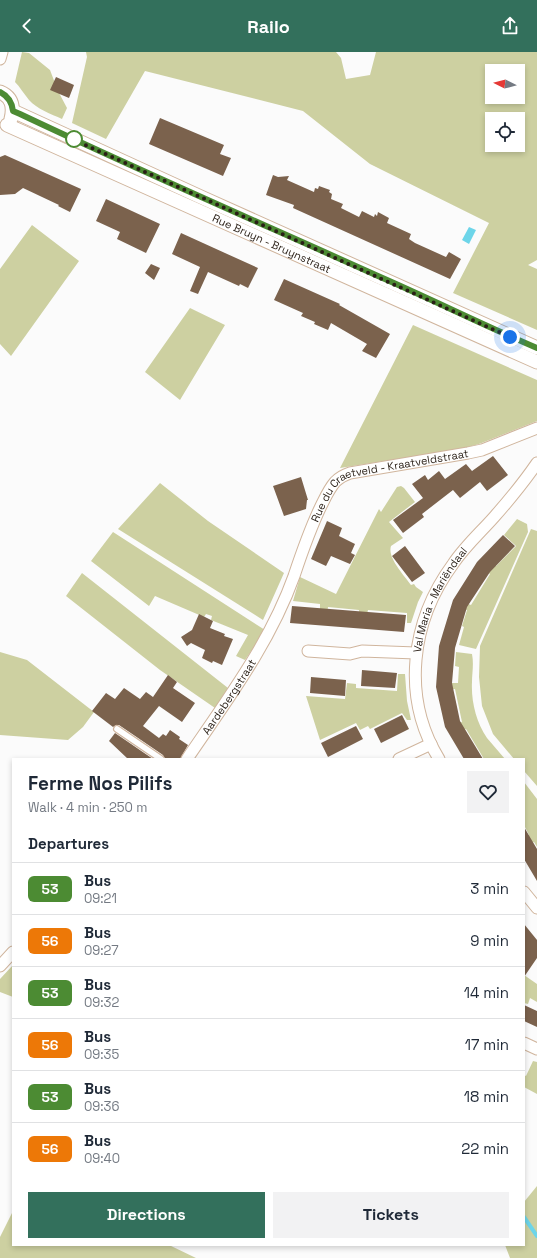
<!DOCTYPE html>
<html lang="en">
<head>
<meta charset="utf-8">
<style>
	body { margin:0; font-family:"Space Grotesk",sans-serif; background:#f2f2f3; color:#1f2937; height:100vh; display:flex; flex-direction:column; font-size:15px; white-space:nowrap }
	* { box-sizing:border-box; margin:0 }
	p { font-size:13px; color:#747a83 }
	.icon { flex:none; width:22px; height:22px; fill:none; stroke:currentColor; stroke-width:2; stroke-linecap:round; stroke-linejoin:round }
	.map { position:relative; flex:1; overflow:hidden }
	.side { position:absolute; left:12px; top:706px; width:513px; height:488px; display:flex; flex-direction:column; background:#fff; border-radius:0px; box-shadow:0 2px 6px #0003 }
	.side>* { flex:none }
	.badge { padding:0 8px; border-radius:6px; font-size:14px; line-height:26px }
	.needle { width:26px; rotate:276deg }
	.controls { position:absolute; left:485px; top:12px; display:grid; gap:8px }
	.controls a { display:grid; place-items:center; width:40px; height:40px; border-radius:0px; background:#fff; box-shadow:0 2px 6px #0003; font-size:20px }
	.you { position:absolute; width:20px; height:20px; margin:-10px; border:3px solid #fff; border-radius:50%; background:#1a73e8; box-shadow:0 0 0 6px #1a73e833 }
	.map>.badge { position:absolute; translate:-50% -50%; box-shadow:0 0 0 2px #fff }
	h2 { padding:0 16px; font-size:15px; line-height:36px }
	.round { display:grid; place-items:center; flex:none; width:42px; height:42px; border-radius:0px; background:#f2f2f3 }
	.headline { display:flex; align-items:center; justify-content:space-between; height:68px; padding:0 16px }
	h1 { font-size:19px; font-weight:800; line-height:30px }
	.action { display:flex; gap:8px; margin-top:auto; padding:8px 16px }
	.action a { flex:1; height:46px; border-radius:0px; background:#33705c; color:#fff; font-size:16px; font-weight:800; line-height:46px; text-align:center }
	.action a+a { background:#f2f2f3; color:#1f2937 }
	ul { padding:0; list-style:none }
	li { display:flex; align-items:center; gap:12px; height:52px; padding:0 16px; border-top:1px solid #e0e1e3 }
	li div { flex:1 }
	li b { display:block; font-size:15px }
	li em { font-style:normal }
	li .badge { min-width:44px; font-weight:700; text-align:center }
	header { display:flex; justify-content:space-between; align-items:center; height:52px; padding:0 16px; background:#33705c; color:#fff; font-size:18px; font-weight:800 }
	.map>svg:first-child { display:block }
	.green { fill:#cdd0a1; fill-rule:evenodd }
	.water { fill:#6dd5e9 }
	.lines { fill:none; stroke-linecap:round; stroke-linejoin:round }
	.stream { stroke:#6dd5e9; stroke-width:4 }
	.building { fill:#7b624d }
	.service-casing { stroke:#d0b59d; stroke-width:8 }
	.minor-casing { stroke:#d0b59d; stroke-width:13 }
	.tertiary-casing { stroke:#d0b59d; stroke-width:15 }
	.service { stroke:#fff; stroke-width:5.5 }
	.minor { stroke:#fff; stroke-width:11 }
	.tertiary { stroke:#fff; stroke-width:13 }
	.line-casing { stroke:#fff; stroke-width:9 }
	.line { stroke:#4c8b33; stroke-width:6 }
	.walk { stroke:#291f16; stroke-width:4; stroke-dasharray:0 7.2 }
	.stop-dot { fill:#fff; stroke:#4c8b33; stroke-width:2 }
	.labels { text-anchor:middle; stroke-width:4; stroke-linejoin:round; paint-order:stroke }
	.street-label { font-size:11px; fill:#291f16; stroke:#fff }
</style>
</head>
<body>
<header><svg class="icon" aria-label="back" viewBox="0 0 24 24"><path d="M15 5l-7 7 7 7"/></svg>Railo<svg class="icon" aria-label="share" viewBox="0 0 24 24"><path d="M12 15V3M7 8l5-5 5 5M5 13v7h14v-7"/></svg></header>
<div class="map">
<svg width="537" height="1206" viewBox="0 0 537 1206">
	<rect width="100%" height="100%" fill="#fbfbfb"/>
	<path class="green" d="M 22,0 L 29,1 L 50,18 L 58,39 L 67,56 L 62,67 C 51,62 37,57 29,48 C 24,42 20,35 15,30 Z
		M 86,0 L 336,0 L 341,6 L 346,27 L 370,23 L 376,0 L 537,0 L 537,208 L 528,213 L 537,217 L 537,278 L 453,241 L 489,171 L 370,112 L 303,59 L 145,19 L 106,87 L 72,71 L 87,5 ZM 492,19 L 518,19 L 518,45 L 492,45 ZM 492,67 L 518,67 L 518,93 L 492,93 Z
		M 32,173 L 79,209 L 11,304 L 0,292 L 0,217 Z
		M 190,256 L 225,273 L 180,348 L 145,320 Z
		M 413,273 L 537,328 L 537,369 L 479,392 L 461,397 L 340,416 Z
		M 160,431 L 208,469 L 284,521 L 263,568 L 118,477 Z
		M 401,434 L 404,436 L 415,450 L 389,470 L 403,486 L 391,494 C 387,506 405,524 411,533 L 414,532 L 416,535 L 423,540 L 418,550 L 411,571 L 407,571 L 407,561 L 368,558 L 366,567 L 359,567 L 359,558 L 328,555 L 327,564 L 320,564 L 320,552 L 293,549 L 300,525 L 336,542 L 379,457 L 381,460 L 397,435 Z
		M 517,467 L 527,472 L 528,480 L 476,597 L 459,593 L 464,575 L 462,574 L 467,558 L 460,556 L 463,550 L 471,553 L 490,522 L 483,517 L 491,509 L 496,514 L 516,494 L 504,483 Z
		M 531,477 L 537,479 L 537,734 L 524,719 L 524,707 L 514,707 L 493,682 L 482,654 L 479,625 L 480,594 Z
		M 113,480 L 265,578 L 262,583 L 261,582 L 258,589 L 245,608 L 236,604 L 248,583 L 211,568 L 212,564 L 206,562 L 204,565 L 155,544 L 149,554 L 91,509 Z
		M 82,521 L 228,636 L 215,656 L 160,618 L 66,544 Z
		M 0,600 L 27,608 L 94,660 L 83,675 L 68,688 L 0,683 Z
		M 456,600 L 472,602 C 474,612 472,621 472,630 C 471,649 476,670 487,686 C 493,693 499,700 505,707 L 484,707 L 466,677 L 457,681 L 453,672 L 462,670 L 455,637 L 447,638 L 447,631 L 458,631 L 459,615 L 455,614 Z
		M 398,622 L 405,622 L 407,649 L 411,668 L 407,668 L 402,661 L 370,677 L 368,674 L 360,678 L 356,671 L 320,688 L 306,644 L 345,647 L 347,631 L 356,632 L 356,636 L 397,639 Z
		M 524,730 L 537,747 L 537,795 L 534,790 L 527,794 L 524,787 L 529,783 L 524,773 Z
		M 13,913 L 13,945 L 0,940 L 0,927 Z
		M 524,923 L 537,932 L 537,950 L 530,946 L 528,952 L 524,951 Z
		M 533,1009 L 537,1010 L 537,1042 L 524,1035 L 524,1023 L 526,1024 Z
		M 537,1134 L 537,1206 L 510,1206 L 505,1193 L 524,1193 L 524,1150 Z
		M 13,1159 L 13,1193 L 169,1193 L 196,1206 L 0,1206 L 0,1185 Z"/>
	<path class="water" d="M 469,175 L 476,178 L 469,192 L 462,188 Z"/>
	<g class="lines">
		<path class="stream" d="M 524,1165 L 537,1184"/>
	</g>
	<path class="building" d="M 56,25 L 74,33 L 69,46 L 50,38 Z
		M 160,66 L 224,93 L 220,102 L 231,106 L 223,124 L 149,92 Z
		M 5,103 L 81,137 L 70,160 L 58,154 L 59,153 L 23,136 L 15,142 L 0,143 L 0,105 Z
		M 273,123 L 278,125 L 289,124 L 287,128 L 314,140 L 315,136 L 318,137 L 319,134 L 330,138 L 329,140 L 332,142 L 331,147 L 343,152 L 341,156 L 359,165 L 362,159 L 374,165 L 375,162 L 377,164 L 378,160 L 389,166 L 387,171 L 411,182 L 409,187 L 415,191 L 446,205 L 449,200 L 461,207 L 450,227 L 293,156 L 294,153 L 266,143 Z
		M 106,147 L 160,172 L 146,201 L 117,187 L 120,180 L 96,169 Z
		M 181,181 L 258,216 L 248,236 L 240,232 L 239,234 L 208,220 L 198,242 L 190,239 L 200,215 L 172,202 Z
		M 151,212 L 160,216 L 154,228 L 145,221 Z
		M 284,227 L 340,252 L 339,253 L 390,282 L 376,306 L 362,299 L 367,292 L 331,271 L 328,278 L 314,272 L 315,270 L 301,264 L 303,261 L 274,248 Z
		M 493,404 L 508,423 L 487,439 L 480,430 L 460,446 L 453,438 L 422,462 L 424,465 L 403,481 L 393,468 L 423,446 L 412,432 L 425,423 L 428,428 L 439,419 L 445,427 L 466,412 L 472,419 Z
		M 301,425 L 308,448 L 307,448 L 306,457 L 284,464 L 273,434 Z
		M 327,469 L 342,476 L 339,484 L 355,492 L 351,501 L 355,503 L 350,512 L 331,504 L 326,514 L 311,507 Z
		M 503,483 L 515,494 L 490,520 L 467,555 L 455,596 L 452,631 L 460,669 L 483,707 L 464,707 L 445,675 L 436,635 L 439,594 L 453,548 L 477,510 Z
		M 405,494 L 425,521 L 412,530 L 392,504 Z
		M 292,554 L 406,563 L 404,580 L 290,571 Z
		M 199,562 L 213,569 L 210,576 L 225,582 L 224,584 L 233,587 L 222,613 L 213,609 L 212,611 L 202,606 L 205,598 L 191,591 L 187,594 L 181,585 L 192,578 Z
		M 362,618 L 397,621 L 395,636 L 361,634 Z
		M 168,623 L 177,630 L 173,636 L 195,651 L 182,670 L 159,654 L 143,674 L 159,686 L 163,682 L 166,684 L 170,678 L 180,685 L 179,687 L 188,693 L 180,707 L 165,707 L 163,703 L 119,673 L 116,673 L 113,675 L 92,659 L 106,641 L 115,647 L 124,636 L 140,647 L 146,640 L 153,645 Z
		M 311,625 L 346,628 L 345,644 L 310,641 Z
		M 402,663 L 409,677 L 381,691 L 374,677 Z
		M 356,674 L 363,687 L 328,705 L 321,691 Z
		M 115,681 L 153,707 L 128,707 L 109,689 Z
		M 524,775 L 537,797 L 537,829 L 524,807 Z
		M 524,872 L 537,888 L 537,906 L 524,925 Z
		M 524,953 L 537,959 L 537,975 L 524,969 Z"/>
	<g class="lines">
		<g class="service-casing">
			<path id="service" d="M 117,677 L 161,707"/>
		</g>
		<g class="minor-casing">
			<g id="minor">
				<path d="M 0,7 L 2,0"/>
				<path d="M 308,599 L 350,602 L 362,599 L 416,601"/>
				<path id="s1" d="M 187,707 C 227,648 270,591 294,524 C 302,500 310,477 321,454 C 325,446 329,437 335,430 C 339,426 344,423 350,421 L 468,401 L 482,398 L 537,376"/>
				<path d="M 399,707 L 431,692"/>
				<path id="s2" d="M 439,707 C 401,645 411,569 453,512 C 465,494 481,480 495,464 C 510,447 524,430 537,411"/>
				<path d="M 524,840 L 537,856"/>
				<path d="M 0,914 L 13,900"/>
				<path d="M 524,991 L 537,997"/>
			</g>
		</g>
		<g class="tertiary-casing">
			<g id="tertiary">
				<path d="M 0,40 C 12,45 14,55 11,67"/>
				<path d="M 13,59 L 203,146 L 537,296"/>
				<path id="s3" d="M 7,73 L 537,310"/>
			</g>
		</g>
		<use href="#service" class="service"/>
		<use href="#minor" class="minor"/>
		<use href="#tertiary" class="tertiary"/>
	</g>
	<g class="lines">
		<g class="line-casing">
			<path id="line" d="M 0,40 C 8,44 12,50 13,59 L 20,62 C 138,118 258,170 378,224 C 431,247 483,273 537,296"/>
		</g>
		<use href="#line" class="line"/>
		<path class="walk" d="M 74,87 L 70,86 L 510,285"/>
	</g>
	<circle class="stop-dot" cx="74" cy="87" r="8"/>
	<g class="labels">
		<g class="street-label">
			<text dy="4" stroke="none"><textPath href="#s3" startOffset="290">Rue Bruyn - Bruynstraat</textPath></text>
			<text dy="4" stroke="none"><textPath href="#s1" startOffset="362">Rue du Craetveld - Kraatveldstraat</textPath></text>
			<text dy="4" stroke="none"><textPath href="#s2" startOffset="169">Val Maria - Mariëndaal</textPath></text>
			<text dy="4" stroke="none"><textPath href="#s1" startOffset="75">Aardebergstraat</textPath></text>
		</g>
	</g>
</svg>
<div class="controls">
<a><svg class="needle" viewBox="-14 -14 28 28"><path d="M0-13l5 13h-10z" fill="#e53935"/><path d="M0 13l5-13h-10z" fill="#747a83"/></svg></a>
<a><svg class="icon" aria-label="locate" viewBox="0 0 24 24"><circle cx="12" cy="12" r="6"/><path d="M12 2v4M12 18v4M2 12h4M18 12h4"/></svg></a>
</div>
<div class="you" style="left:510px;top:285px"></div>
<section class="side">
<div class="headline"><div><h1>Ferme Nos Pilifs</h1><p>Walk · 4 min · 250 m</p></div><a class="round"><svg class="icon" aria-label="heart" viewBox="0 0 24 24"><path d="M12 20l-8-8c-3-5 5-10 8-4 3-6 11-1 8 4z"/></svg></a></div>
<h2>Departures</h2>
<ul>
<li><span class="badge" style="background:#4c8b33;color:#fff">53</span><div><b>Bus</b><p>09:21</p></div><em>3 min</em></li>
<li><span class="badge" style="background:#ed7807;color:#fff">56</span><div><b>Bus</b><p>09:27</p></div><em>9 min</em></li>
<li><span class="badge" style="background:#4c8b33;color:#fff">53</span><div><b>Bus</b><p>09:32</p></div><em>14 min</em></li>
<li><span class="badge" style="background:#ed7807;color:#fff">56</span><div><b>Bus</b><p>09:35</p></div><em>17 min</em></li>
<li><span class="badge" style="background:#4c8b33;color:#fff">53</span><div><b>Bus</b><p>09:36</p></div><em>18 min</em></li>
<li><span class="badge" style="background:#ed7807;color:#fff">56</span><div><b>Bus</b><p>09:40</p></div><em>22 min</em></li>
</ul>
<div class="action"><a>Directions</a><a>Tickets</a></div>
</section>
</div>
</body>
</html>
